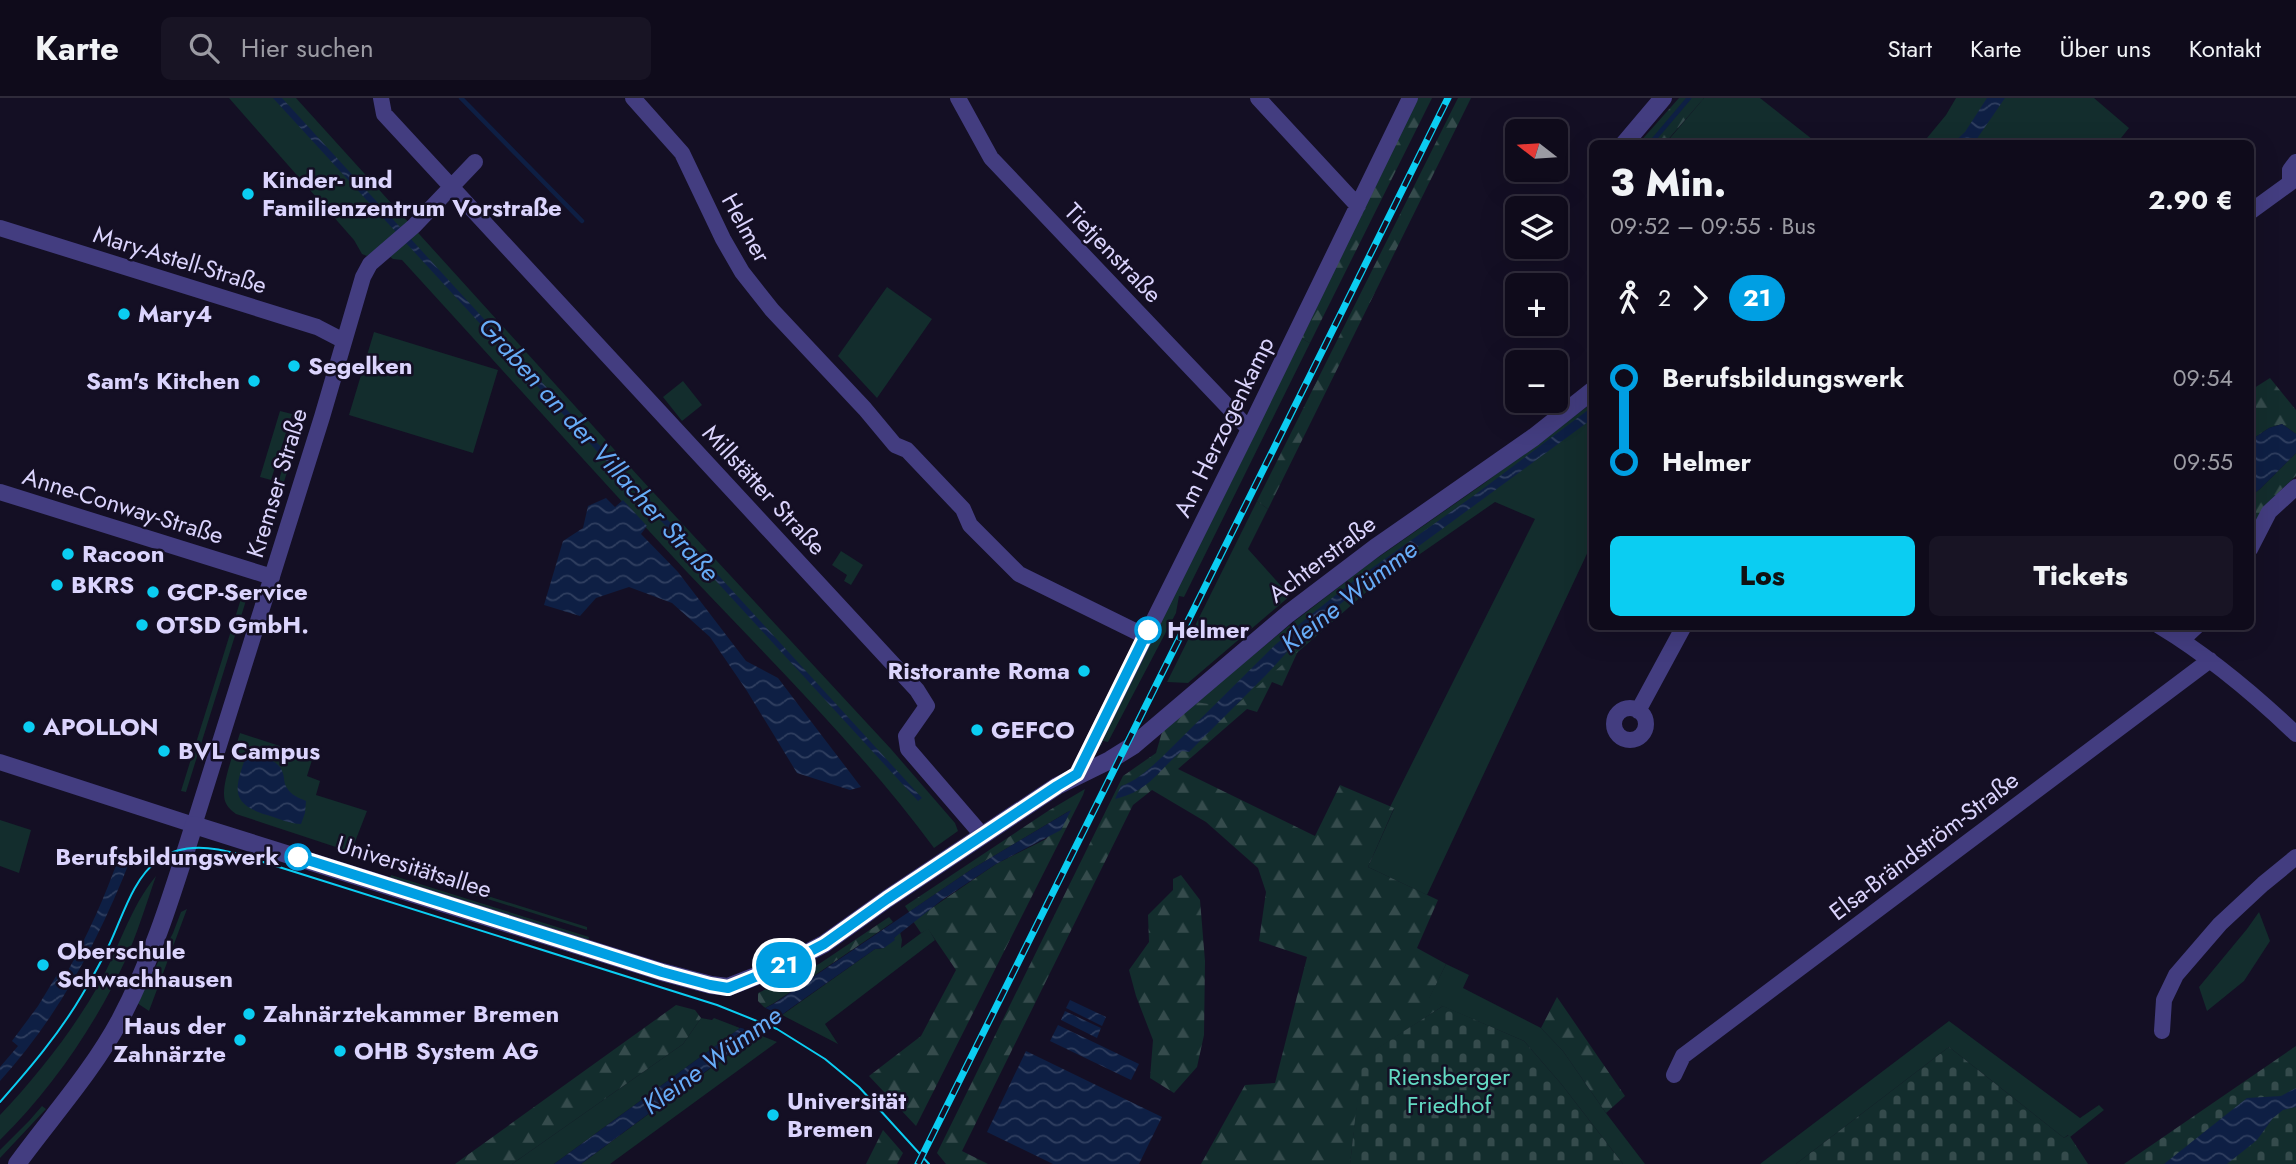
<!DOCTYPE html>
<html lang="de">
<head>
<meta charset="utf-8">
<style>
	body { margin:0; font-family:Jost,sans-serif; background:#181424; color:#f1f3f6; height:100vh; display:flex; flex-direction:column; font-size:26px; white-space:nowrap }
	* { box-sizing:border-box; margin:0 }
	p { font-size:23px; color:#9b9ba3 }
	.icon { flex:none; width:38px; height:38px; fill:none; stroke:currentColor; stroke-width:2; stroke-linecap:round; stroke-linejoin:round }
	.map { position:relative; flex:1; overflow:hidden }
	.details { position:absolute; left:1589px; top:42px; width:665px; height:490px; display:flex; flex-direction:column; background:#0f0b1b; border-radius:10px; box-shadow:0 7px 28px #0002,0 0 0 2px #2f2b3a }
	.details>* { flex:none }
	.badge { padding:0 14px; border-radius:23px; font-size:24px; line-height:46px }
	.needle { width:46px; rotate:287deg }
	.fabs { position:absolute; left:1505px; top:21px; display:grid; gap:14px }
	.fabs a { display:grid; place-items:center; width:63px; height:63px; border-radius:10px; background:#0f0b1b; box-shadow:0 7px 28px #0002,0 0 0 2px #2f2b3a; font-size:35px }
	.map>.badge { position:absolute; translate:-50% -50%; box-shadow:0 0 0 4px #fff }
	.legs { display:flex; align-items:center; gap:10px; height:77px; padding:0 21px; font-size:23px }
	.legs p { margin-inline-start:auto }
	.head { display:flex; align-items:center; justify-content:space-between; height:119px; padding:0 21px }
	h1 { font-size:38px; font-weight:800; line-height:52px }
	.cta { display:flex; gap:14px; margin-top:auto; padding:14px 21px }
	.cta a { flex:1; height:80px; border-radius:10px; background:#0bcdf2; color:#111; font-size:28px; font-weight:800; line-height:80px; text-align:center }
	.cta a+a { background:#181424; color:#f1f3f6 }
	ul { padding:0 21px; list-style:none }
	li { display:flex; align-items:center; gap:24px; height:84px; font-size:26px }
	li i { display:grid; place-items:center; width:10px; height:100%; margin:0 9px; background:currentColor }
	li i::after { content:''; width:18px; height:18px; margin:-9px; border:5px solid; border-radius:50%; background:#0f0b1b }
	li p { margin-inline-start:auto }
	li:first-child i { background:linear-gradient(#0000 50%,currentColor 0) }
	li:last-child i { background:linear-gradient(currentColor 50%,#0000 0) }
	header { display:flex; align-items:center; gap:42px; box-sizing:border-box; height:98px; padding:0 35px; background:#0f0b1b; border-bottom:2px solid #2f2b3a }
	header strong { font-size:33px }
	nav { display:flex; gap:38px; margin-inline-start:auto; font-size:24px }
	.search { width:490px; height:63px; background:#181424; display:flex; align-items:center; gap:18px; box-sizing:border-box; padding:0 24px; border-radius:10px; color:#9b9ba3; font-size:26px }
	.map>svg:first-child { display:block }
	.green { fill:#132d2d }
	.forest { fill:url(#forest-firs) }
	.cemetery { fill:url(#cemetery-stones) }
	.water { fill:url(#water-waves) }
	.pier { fill:#140f24 }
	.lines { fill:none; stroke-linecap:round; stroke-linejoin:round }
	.stream { stroke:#0e1f44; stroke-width:4.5 }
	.minor { stroke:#433d80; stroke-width:16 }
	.tertiary { stroke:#433d80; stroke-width:18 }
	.tram { stroke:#0bcdf2; stroke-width:2 }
	.rail-casing { stroke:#0bcdf2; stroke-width:7 }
	.rail { stroke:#140f24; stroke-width:4.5; stroke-dasharray:13; stroke-linecap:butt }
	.line-1-casing { stroke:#fff; stroke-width:16 }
	.line-1 { stroke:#009fe3; stroke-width:10 }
	.poi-dot { fill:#0bcdf2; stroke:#140f24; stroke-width:2.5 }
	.stop-1-dot { fill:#fff; stroke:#009fe3; stroke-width:3.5 }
	.labels { text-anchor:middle; stroke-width:5; stroke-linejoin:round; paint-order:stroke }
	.poi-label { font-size:24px; font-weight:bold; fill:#dbd4fd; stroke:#140f24; text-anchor:start }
	.street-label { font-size:24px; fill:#dbd4fd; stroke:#140f24 }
	.stop-label { font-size:24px; font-weight:bold; fill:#dbd4fd; stroke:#140f24; text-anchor:start }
	.park-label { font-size:24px; fill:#63dac3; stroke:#140f24 }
	.water-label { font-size:26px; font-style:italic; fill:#67acf8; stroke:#140f24 }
</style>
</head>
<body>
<header>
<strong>Karte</strong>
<div class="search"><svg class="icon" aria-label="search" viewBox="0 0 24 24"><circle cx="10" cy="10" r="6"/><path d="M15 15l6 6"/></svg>Hier suchen</div>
<nav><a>Start</a><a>Karte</a><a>Über uns</a><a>Kontakt</a></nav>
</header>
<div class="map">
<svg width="2296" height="1066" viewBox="0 0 2296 1066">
	<defs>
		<pattern id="forest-firs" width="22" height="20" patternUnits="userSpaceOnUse" patternTransform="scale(1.75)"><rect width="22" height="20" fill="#132d2d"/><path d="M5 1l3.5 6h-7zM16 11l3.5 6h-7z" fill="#354b4c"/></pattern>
		<pattern id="cemetery-stones" width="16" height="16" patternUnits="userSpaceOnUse" patternTransform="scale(1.75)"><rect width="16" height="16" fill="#132d2d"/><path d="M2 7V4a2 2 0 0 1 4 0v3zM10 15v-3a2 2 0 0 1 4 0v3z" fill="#354b4c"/></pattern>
		<pattern id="water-waves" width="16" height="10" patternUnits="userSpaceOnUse" patternTransform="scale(1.75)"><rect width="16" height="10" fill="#0e1f44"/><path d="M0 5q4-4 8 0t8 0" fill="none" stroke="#303f60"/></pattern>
	</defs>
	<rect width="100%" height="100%" fill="#140f24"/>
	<path class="green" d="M 229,0 L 296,0 L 641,381 L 891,651 L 955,725 L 958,733 L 934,750 C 861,651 772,564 687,474 C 591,371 497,266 402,162 L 393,161 L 378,150 L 367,158 L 362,156 L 354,142 Z
		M 1704,0 L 1760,0 L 1817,45 L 1665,46 Z
		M 1956,0 L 2094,0 L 2129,30 L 2117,45 C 2097,45 2073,42 2054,46 L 1922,46 L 1946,17 Z
		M 887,189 L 932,221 L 877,300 L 838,258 Z
		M 374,234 L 498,272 L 473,355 L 349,317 Z
		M 1299,239 L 1310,245 L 1184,499 L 1179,498 L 1176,515 L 1108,644 L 1103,643 L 1101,648 L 1097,646 Z
		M 683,283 L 702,307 L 682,323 L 663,299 Z
		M 1592,305 L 1592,445 L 1427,797 L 1368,769 L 1394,711 L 1390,709 L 1535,421 L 1495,404 L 1371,490 L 1233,611 L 1196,604 L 1296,522 L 1370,465 L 1483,386 Z
		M 280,313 L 292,316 L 271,382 L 260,379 Z
		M 300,315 L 305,317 L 283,387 L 278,385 Z
		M 1257,403 L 1268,411 L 1248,451 L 1290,498 L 1188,585 L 1167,584 Z
		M 841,453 L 863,467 L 851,487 L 844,483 L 847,477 L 832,467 Z
		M 244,491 L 249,493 L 186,694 L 181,693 Z
		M 240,635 L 313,659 L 307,678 L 320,683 L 316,697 L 367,713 L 351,754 L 236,716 C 231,712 227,709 225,703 C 220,688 235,652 240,635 Z
		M 0,722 L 31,732 L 19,775 L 0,768 Z
		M 398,770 L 587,829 L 587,832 L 398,773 Z
		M 391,777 L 589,839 L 588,843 L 390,780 Z
		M 156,778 C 146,807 137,836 125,863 C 95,928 51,992 0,1042 L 0,1017 C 37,978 71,935 98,888 C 118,853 130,809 156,778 Z
		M 187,811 L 149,913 L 137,905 L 173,835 L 181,814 Z
		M 2259,814 L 2270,843 L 2244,883 L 2207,913 L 2199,889 L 2247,831 Z
		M 928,830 L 935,842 L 825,926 L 838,946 L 782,917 L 875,851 L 884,850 L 900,834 L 902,842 L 901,850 Z
		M 1446,866 L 1469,877 L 1463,890 L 1541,930 L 1563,953 L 1606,1015 L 1645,1066 L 1623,1066 L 1562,987 L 1524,943 L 1428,902 Z
		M 701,920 L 712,922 L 714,920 L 740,930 L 554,1066 L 512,1066 L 683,946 Z
		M 1949,923 L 2080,1020 L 2099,1007 L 2104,1012 L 2070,1039 L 2068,1037 L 2064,1040 L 1949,949 L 1796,1066 L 1760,1066 Z
		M 757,936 L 777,944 L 610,1066 L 581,1066 Z
		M 42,1008 L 46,1011 L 0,1060 L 0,1052 L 29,1023 Z"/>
	<path class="forest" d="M 1418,0 L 1432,0 L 1310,245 L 1299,239 Z
		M 1458,0 L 1471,0 L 1268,411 L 1257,403 Z
		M 1679,0 L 1704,0 L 1665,45 L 1639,45 Z
		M 2270,280 L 2296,312 L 2296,336 L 2282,326 L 2269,330 L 2251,342 L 2251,292 Z
		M 2296,355 L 2296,378 C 2277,395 2263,410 2251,432 L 2251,398 L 2260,391 Z
		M 1298,553 L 1282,588 L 1272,584 L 1257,614 L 1247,611 L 1178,671 L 1315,738 L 1340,687 L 1394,710 L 1368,769 L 1438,802 L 1417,850 L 1446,866 L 1429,901 L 1443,908 L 1363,960 L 1350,1066 L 1201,1066 L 1245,987 L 1275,985 L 1307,859 L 1259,843 L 1266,794 L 1258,770 L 1206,724 L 1152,692 L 1133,707 L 962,1053 L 988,1066 L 946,1066 L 937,1055 L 1123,678 L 1156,655 L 1162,634 L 1196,604 L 1233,610 Z
		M 1085,691 L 1083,697 L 916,1028 L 869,978 L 921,938 L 956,872 L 928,831 L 921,835 L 913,823 L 996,766 L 1046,741 L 1069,713 L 972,771 L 909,814 L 905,808 L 1048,713 Z
		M 1181,777 L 1200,802 L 1205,863 L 1204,937 L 1197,969 L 1174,995 L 1150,980 L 1153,942 L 1136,898 L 1129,872 L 1149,844 L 1148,817 L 1173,792 L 1173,781 Z
		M 889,819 L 893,824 L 774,905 L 765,910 L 758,903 L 758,895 L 819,866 Z
		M 1557,899 L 1625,998 L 1606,1015 L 1563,953 L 1541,930 Z
		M 676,907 L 695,912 L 701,920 L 683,946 L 512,1066 L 455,1066 Z
		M 883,1032 L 903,1055 L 897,1066 L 866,1066 Z"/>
	<path class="cemetery" d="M 1443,908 L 1524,943 L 1562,987 L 1623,1066 L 1350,1066 L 1362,960 Z
		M 2296,948 L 2296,1066 L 2124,1066 Z
		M 1949,949 L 2064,1040 L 2069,1037 L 2088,1066 L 1796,1066 Z"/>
	<path class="water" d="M 273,0 L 282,0 L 922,700 L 918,703 Z
		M 1987,0 L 2005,0 L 1974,45 L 1953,45 L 1965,34 Z
		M 1592,309 L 1592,321 L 1344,503 L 1298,542 L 1266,577 L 1189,654 L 1182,653 C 1156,674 1151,692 1115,701 L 1121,688 C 1137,683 1151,669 1163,658 L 1275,547 L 1308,519 L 1351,485 L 1476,396 Z
		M 2282,326 L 2296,336 L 2296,355 L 2260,391 L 2251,398 L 2251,342 L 2269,330 Z
		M 606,400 L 615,409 L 623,402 L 647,428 L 641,436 L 678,474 L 746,563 L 778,580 L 861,689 L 850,692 L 797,675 L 747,593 L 710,539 L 672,505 L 629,489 L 596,500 L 580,518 L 544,507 L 563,443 L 583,430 L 588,408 Z
		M 247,655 C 258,657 278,661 282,673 C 285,679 283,684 287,690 C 291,697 299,700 306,703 L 305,715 L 301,726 C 290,726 278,720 267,717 C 227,705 236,688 247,655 Z
		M 1071,712 L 1061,732 L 996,766 L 942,802 L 894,840 L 895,842 L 884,850 L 875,851 L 791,910 L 581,1066 L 554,1066 L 740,930 L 754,916 L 775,905 L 972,771 Z
		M 120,756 L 131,760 C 99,842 59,918 0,983 L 0,969 L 18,948 L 12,943 L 38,908 L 58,875 L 65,878 C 87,839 105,799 120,756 Z
		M 1070,902 L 1106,919 L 1102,928 L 1066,910 Z
		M 1065,913 L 1101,930 L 1097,940 L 1061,922 Z
		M 1058,927 L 1139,966 L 1131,982 L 1050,943 Z
		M 1026,953 L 1162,1019 L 1139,1066 L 1053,1066 L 987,1034 Z
		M 2296,990 L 2296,1009 L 2283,1012 L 2273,1020 L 2257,1042 L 2227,1066 L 2164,1066 L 2247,1000 L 2281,998 Z"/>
	<path class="pier" d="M 761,908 L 785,919 L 761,937 L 736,928 Z"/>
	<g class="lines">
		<path class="stream" d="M 461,0 L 582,123
			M 1650,46 L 1689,0"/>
		<path class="minor" d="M 381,0 L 384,16 L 917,592 L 927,608 L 906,638 L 908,651 L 983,738
			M 633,0 L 682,55 L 723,141 L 742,174 L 772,212 L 865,311 L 895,347 L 907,352 L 963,411 L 970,427 L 1019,476 L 1145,538
			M 958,0 L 991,60 L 1249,331
			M 1258,0 L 1358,108
			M 2290,85 L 2290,72 L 2296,64
			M 2250,114 L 2290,85
			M 0,130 L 317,229 L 344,243
			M 0,394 L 272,479
			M 2250,451 L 2269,414 L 2296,389
			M 2159,528 C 2209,558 2254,596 2296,636
			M 2182,542 L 2197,528
			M1614 626a16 16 0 1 1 32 0a16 16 0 1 1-32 0Z
			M 1638,613 L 1684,528
			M 0,664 L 194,727 L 322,319 L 363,179 L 370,166 L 414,128 L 475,64
			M 1077,676 L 1249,331 L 1410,0
			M 2162,933 L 2164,902 L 2176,877 L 2220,826 L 2263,786 L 2296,759
			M 1674,977 L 1683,958 L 2210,562"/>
		<path class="tertiary" d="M 1624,46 L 1663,0
			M 17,1066 C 52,1018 92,974 120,922 C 153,860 173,793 194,727 L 662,874 L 711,887 L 728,889 L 782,868 L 824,846 L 887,801 L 1057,688 L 1110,662 L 1134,647 L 1288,516 L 1375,450 L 1534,339 L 1592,293"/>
		<path class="tram" d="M 0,1004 C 30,970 59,936 82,897 C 92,880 102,863 110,845 C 123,817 133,781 158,762 C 183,744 214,749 241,757 L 717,907 L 777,931 L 825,961 L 859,989 L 929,1066"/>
		<g class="rail-casing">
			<path id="rail" d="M 918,1066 L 1448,0"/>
		</g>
		<use href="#rail" class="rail"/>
	</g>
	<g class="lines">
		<g class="line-1-casing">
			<path id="line-1" d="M 298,759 L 662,874 L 710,887 L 728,890 L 782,868 L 824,846 L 887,801 L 1057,688 L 1077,676 L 1148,532"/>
		</g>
		<use href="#line-1" class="line-1"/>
	</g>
	<g class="poi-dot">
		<circle cx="248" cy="96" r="7"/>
		<circle cx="124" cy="216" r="7"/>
		<circle cx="294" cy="268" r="7"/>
		<circle cx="254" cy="283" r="7"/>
		<circle cx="68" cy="456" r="7"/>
		<circle cx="57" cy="487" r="7"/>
		<circle cx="153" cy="494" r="7"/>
		<circle cx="142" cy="527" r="7"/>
		<circle cx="1084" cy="573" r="7"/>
		<circle cx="29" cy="629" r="7"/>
		<circle cx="977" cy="632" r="7"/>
		<circle cx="164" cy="653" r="7"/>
		<circle cx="43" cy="867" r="7"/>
		<circle cx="249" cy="916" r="7"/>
		<circle cx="240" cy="942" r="7"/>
		<circle cx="340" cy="953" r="7"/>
		<circle cx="773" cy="1017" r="7"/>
	</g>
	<g class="stop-1-dot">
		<circle cx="1148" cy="532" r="12"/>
		<circle cx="298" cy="759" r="12"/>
	</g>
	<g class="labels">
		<g class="poi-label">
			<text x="262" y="90">Kinder- und<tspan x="262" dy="28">Familienzentrum Vorstraße</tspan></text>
			<text x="138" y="224">Mary4</text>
			<text x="308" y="276">Segelken</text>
			<text x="240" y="291" text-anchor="end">Sam's Kitchen</text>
			<text x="82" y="464">Racoon</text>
			<text x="71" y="495">BKRS</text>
			<text x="167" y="502">GCP-Service</text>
			<text x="156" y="535">OTSD GmbH.</text>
			<text x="1070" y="581" text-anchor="end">Ristorante Roma</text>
			<text x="43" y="637">APOLLON</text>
			<text x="991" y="640">GEFCO</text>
			<text x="178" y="661">BVL Campus</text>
			<text x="57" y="861">Oberschule<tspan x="57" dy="28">Schwachhausen</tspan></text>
			<text x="263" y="924">Zahnärztekammer Bremen</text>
			<text x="226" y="936" text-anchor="end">Haus der<tspan x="226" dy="28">Zahnärzte</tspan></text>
			<text x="354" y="961">OHB System AG</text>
			<text x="787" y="1011">Universität<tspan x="787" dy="28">Bremen</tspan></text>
		</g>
		<g class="street-label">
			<text transform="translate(746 130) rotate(61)" y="8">Helmer</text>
			<text transform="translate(1113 155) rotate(46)" y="8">Tietjenstraße</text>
			<text transform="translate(180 162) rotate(17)" y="8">Mary-Astell-Straße</text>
			<text transform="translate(1224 329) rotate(-64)" y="8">Am Herzogenkamp</text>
			<text transform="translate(277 385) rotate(-73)" y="8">Kremser Straße</text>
			<text transform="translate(764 392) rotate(47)" y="8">Millstätter Straße</text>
			<text transform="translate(123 408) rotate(17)" y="8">Anne-Conway-Straße</text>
			<text transform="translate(1322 461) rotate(-37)" y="8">Achterstraße</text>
			<text transform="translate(1924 748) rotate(-37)" y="8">Elsa-Brändström-Straße</text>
			<text transform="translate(414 769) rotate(17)" y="8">Universitätsallee</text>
		</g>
		<g class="stop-label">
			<text x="1167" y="540">Helmer</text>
			<text x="279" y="767" text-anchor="end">Berufsbildungswerk</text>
		</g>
		<g class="park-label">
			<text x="1449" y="987">Riensberger<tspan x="1449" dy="28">Friedhof</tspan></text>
		</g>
		<g class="water-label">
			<text transform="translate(599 351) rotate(48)" y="9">Graben an der Villacher Straße</text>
			<text transform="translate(1349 498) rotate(-38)" y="9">Kleine Wümme</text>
			<text transform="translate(712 962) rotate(-36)" y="9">Kleine Wümme</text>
		</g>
	</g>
</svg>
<div class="fabs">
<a><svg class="needle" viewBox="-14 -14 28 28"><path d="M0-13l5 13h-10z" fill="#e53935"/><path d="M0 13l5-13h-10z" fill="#9b9ba3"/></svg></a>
<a><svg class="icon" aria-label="layers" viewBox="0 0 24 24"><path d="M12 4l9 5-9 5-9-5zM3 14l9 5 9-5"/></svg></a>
<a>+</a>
<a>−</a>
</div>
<b class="badge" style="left:784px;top:867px;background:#009fe3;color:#fff">21</b>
<section class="details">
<div class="head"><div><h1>3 Min.</h1><p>09:52 – 09:55 · Bus</p></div><b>2.90 €</b></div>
<div class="legs"><svg class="icon" aria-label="walk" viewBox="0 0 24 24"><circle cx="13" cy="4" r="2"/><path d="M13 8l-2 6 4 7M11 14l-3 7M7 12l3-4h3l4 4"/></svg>2<svg class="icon" aria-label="forward" viewBox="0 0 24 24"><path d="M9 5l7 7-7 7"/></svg><b class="badge" style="background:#009fe3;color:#fff">21</b></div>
<ul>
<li><i style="color:#009fe3"></i><b>Berufsbildungswerk</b><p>09:54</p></li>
<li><i style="color:#009fe3"></i><b>Helmer</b><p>09:55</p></li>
</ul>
<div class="cta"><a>Los</a><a>Tickets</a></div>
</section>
</div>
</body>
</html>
